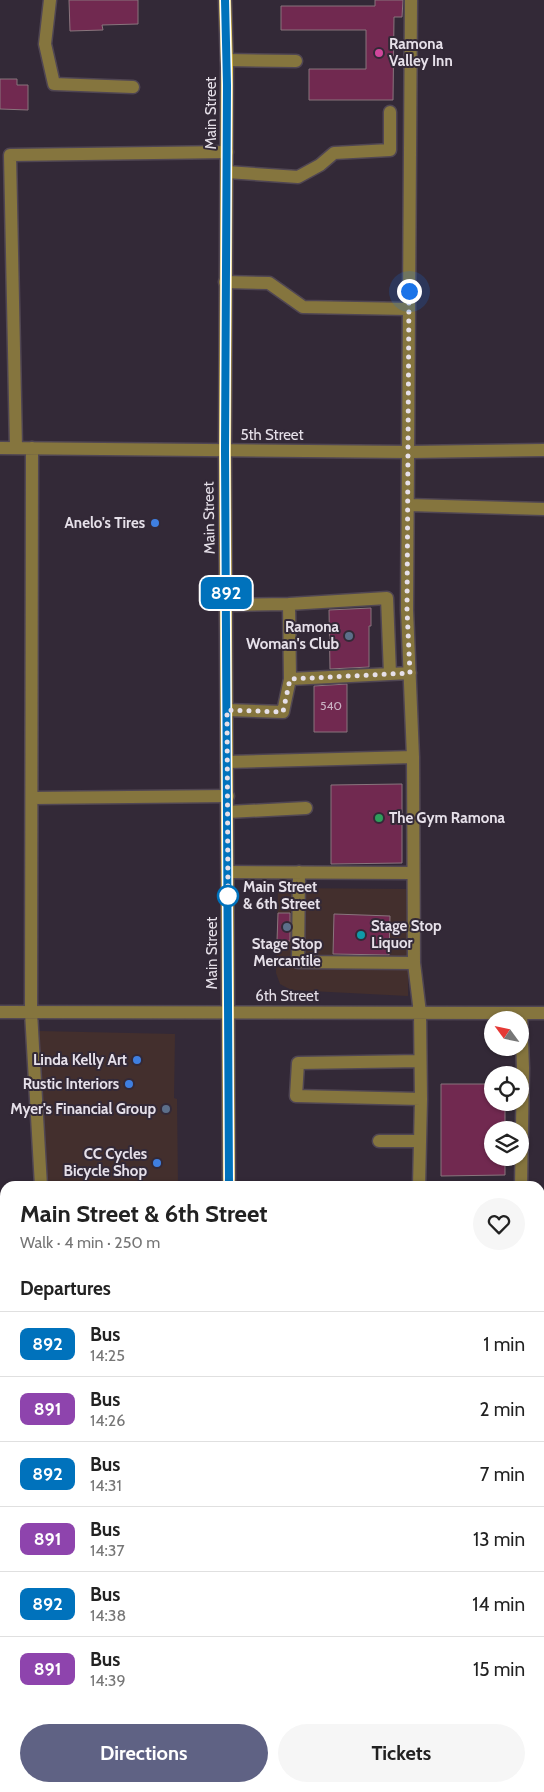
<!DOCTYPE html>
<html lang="en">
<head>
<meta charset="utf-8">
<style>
	body { margin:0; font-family:Cabin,sans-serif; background:#f6f6f6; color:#222; height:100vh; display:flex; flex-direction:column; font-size:19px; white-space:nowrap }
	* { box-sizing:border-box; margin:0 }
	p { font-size:16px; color:#767676 }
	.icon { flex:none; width:28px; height:28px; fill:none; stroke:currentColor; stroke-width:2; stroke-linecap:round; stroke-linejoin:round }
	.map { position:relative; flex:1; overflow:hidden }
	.details { position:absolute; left:0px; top:1181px; width:545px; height:611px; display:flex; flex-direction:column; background:#fff; border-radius:15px 15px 0 0; box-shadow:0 1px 4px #0004 }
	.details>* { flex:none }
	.badge { padding:0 10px; border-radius:8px; font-size:18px; line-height:32px }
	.needle { width:32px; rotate:303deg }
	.controls { position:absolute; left:484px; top:1011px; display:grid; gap:10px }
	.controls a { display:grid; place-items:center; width:45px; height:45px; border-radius:50%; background:#fff; box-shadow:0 1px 4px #0004; font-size:25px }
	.you { position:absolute; width:25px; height:25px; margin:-12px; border:4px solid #fff; border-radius:50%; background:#1a73e8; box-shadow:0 0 0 8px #1a73e833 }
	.map>.badge { position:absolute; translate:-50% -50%; box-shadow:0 0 0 2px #fff }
	h2 { padding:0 20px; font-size:19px; line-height:45px }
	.round { display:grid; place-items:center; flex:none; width:52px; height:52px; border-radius:26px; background:#f6f6f6 }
	.head { display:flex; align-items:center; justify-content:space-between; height:85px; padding:0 20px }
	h1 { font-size:24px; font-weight:800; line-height:38px }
	.primary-button { display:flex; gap:10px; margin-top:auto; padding:10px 20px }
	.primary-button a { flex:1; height:58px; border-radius:30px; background:#5f6284; color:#fff; font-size:20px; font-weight:800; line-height:58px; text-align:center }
	.primary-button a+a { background:#f6f6f6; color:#222 }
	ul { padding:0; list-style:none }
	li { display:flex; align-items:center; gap:15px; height:65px; padding:0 20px; border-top:1px solid #e0e0e0 }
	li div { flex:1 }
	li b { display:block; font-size:19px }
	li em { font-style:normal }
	li .badge { min-width:55px; font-weight:700; text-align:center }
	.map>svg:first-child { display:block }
	.commercial { fill:#432f2d }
	.building { fill:#712950; stroke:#89757d }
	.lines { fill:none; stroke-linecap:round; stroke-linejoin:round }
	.minor-casing { stroke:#504653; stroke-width:15 }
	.major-casing { stroke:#504653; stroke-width:15 }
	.minor { stroke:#85753e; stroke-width:12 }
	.major { stroke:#debc3c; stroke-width:12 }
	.line-casing { stroke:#fff; stroke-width:11 }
	.line { stroke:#0072bc; stroke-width:8 }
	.walk { stroke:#e6e0e9; stroke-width:5; stroke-dasharray:0 9 }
	.hotel-dot { fill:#d1479c; stroke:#332937; stroke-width:2 }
	.shop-dot { fill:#3f7fe0; stroke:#332937; stroke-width:2 }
	.service-dot { fill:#5c6f8a; stroke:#332937; stroke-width:2 }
	.leisure-dot { fill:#2e9e5b; stroke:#332937; stroke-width:2 }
	.stop-dot { fill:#fff; stroke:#0072bc; stroke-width:2.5 }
	.culture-dot { fill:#0f9aa8; stroke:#332937; stroke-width:2 }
	.labels { text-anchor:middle; stroke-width:4; stroke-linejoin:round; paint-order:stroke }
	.number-label { font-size:12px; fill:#c9b2c3 }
	.poi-label { font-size:15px; font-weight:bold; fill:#e6e0e9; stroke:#332937; text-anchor:end }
	.street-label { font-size:15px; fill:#e6e0e9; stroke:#332937 }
	.stop-label { font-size:15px; font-weight:bold; fill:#e6e0e9; stroke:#332937; text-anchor:start }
</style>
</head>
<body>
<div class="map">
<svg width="544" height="1792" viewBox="0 0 544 1792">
	<rect width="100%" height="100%" fill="#332937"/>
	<path class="commercial" d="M 278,888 L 409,889 L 408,996 L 291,990 L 280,984 L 276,973 Z
		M 39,1031 L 175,1034 L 174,1098 L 177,1099 L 178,1186 L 45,1186 Z
		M 0,1400 L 5,1400 L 5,1558 L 0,1558 Z
		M 267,1788 L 411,1788 L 411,1792 L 267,1792 Z"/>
	<path class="building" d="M 69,0 L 138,0 L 138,24 L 102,25 L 103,30 L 70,31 Z
		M 375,0 L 403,0 L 402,17 L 394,17 L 393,100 L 309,100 L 309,69 L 366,69 L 366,30 L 281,30 L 281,6 L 375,6 Z
		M 0,79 L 17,79 L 17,85 L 28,85 L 28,110 L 0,109 Z
		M 371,608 L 371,626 L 369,626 L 369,667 L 330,669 L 329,610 Z
		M 347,684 L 347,732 L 314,732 L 314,686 Z
		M 402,784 L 402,863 L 331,864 L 331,785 Z
		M 278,913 L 290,913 L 290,941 L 277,941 Z
		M 334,914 L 390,916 L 389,955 L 333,954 Z
		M 441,1084 L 492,1084 L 492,1102 L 505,1102 L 505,1130 L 492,1130 L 492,1158 L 505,1158 L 505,1175 L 441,1176 Z"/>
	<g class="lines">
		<g class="minor-casing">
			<path id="minor" d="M 50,0 L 45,44 L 54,84 L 133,87
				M 411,0 L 407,610 L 413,757 L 414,963 L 420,1013 L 421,1099 L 419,1186
				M 227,60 L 296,61
				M 227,172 L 298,177 L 320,165 L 334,153 L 390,150 L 390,112
				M 225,282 L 269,283 L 303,307 L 409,309
				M 0,448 L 410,452 L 544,450
				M 16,448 L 10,155 L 227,152
				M 32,448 L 31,1012 L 41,1186
				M 409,505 L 544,509
				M 289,604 L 387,598 L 390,674
				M 226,605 L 289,604 L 290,679 L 283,712 L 227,710
				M 290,679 L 410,673
				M 227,762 L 413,757
				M 32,798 L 228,796
				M 228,812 L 306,808
				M 228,872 L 413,873
				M 299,872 L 298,962 L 414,963
				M 0,1012 L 544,1013
				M 521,1013 L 523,1068 L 521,1186
				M 420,1061 L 298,1063 L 296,1096 L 421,1099
				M 379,1141 L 419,1141
				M 540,1208 L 544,1208
				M 0,1211 L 5,1211
				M 0,1444 L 5,1443
				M 540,1570 L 544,1570
				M 0,1571 L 5,1571
				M 0,1756 L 1,1718
				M 423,1788 L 423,1792"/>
		</g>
		<g class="major-casing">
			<path id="major" d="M 225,0 L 227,68 L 225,451 L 229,1186
				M 233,1788 L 233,1792"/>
		</g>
		<use href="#minor" class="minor"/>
		<use href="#major" class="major"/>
	</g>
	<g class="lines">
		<g class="line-casing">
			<path id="line" d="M 225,0 L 227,85 L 225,451 L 229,1186"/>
		</g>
		<use href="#line" class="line"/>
		<path class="walk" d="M 228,896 L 228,900 L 227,710 L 283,712 L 290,679 L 410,673 L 407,610 L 409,291"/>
	</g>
	<circle class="hotel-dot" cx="379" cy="53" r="5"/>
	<g class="shop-dot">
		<circle cx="155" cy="523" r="5"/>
		<circle cx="137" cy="1060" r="5"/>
		<circle cx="129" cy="1084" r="5"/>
		<circle cx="157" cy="1163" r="5"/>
	</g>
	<g class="service-dot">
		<circle cx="349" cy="636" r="5"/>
		<circle cx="287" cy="927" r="5"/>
		<circle cx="166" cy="1109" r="5"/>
	</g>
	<circle class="leisure-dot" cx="379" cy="818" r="5"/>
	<circle class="stop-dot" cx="228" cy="896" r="10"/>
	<circle class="culture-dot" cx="361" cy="935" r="5"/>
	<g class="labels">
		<g class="number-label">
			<text x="331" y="710">540</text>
		</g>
		<g class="poi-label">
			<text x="389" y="49" text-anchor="start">Ramona<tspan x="389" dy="17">Valley Inn</tspan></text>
			<text x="145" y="528">Anelo's Tires</text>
			<text x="339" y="632">Ramona<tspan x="339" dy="17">Woman's Club</tspan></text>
			<text x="389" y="823" text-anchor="start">The Gym Ramona</text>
			<text x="371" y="931" text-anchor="start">Stage Stop<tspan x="371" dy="17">Liquor</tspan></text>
			<text x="287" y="949" text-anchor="middle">Stage Stop<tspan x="287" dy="17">Mercantile</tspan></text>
			<text x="127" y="1065">Linda Kelly Art</text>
			<text x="119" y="1089">Rustic Interiors</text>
			<text x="156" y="1114">Myer's Financial Group</text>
			<text x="147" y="1159">CC Cycles<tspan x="147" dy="17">Bicycle Shop</tspan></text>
		</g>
		<g class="street-label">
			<text transform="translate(211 113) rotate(-90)" y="5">Main Street</text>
			<text x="272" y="440">5th Street</text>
			<text transform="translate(209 518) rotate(-91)" y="5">Main Street</text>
			<text transform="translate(212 953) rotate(-90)" y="5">Main Street</text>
			<text x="287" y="1001">6th Street</text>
		</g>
		<g class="stop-label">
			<text x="243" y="892">Main Street<tspan x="243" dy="17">&amp; 6th Street</tspan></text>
		</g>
	</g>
</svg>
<div class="controls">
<a><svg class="needle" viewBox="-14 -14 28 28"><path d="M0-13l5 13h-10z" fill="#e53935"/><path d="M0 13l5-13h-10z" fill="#767676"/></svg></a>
<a><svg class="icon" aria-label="locate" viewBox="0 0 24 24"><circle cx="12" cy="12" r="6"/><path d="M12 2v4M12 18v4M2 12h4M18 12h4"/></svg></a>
<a><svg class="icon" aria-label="layers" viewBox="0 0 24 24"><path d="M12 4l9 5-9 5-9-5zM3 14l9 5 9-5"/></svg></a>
</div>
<div class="you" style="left:409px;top:291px"></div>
<b class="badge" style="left:226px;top:593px;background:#0072bc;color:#fff">892</b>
<section class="details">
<div class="head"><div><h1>Main Street &amp; 6th Street</h1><p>Walk · 4 min · 250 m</p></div><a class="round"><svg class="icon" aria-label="heart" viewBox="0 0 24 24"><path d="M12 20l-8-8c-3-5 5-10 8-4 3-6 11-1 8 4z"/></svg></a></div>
<h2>Departures</h2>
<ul>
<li><span class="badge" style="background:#0072bc;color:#fff">892</span><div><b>Bus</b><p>14:25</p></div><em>1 min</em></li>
<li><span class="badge" style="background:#8e44ad;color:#fff">891</span><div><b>Bus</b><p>14:26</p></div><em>2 min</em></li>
<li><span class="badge" style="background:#0072bc;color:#fff">892</span><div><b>Bus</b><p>14:31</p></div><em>7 min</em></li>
<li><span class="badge" style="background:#8e44ad;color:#fff">891</span><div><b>Bus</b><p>14:37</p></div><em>13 min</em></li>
<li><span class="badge" style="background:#0072bc;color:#fff">892</span><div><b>Bus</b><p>14:38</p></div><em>14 min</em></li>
<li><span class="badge" style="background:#8e44ad;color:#fff">891</span><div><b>Bus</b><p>14:39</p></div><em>15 min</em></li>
</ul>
<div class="primary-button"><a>Directions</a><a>Tickets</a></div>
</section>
</div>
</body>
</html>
